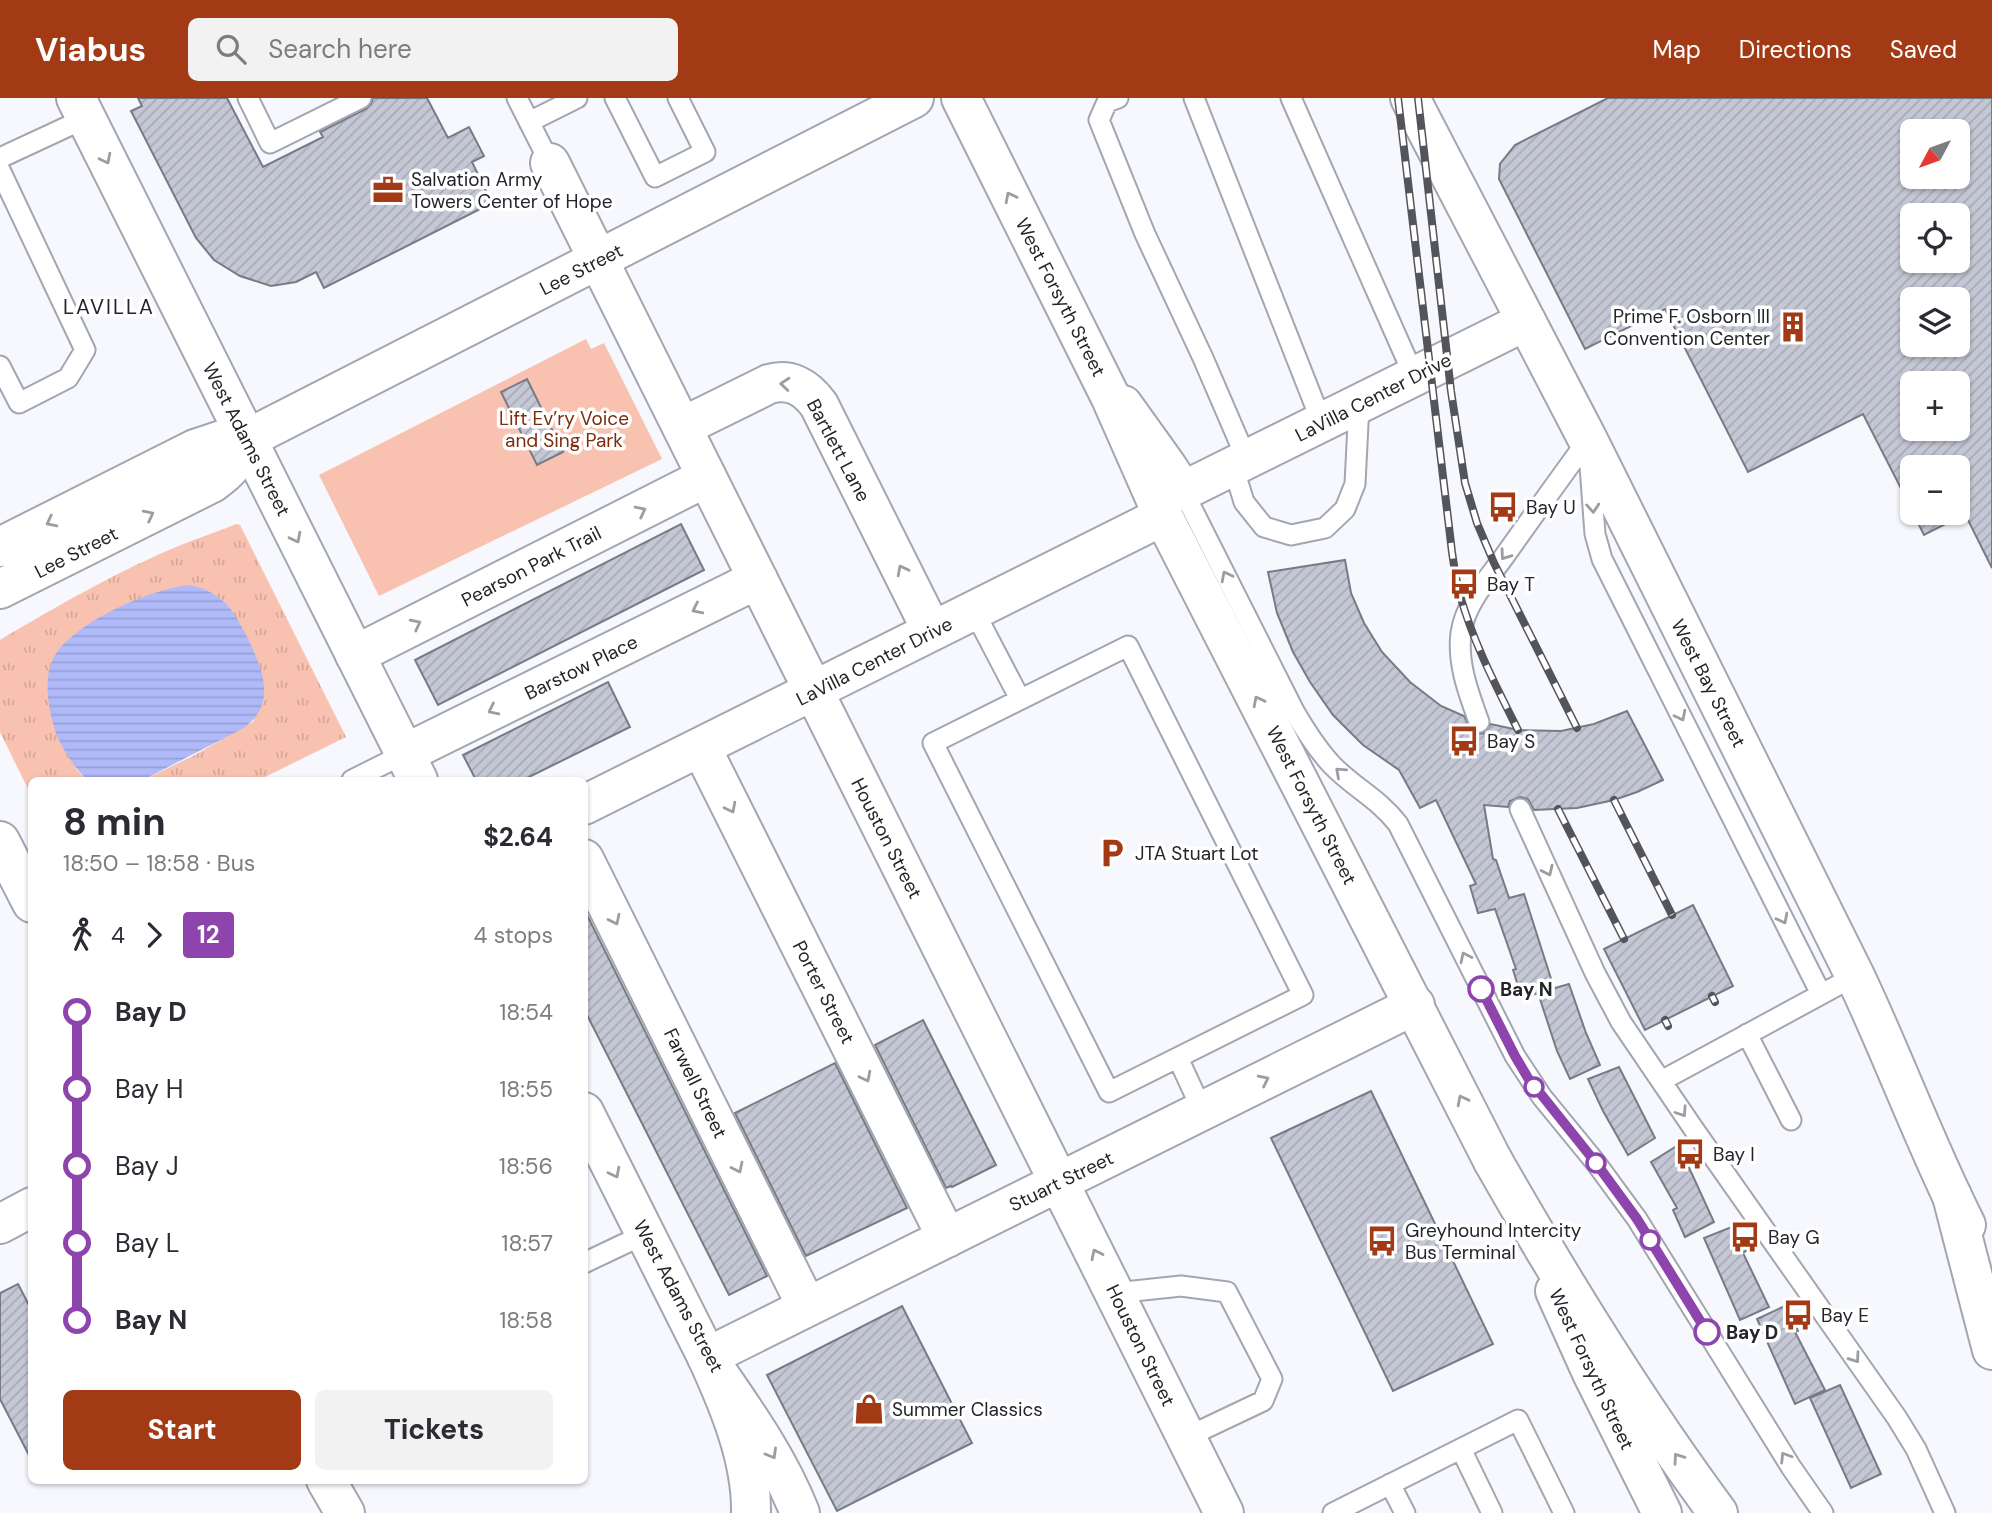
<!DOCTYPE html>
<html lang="en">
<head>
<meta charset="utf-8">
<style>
	body { margin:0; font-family:"DM Sans",sans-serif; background:#f2f2f3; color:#2b2b33; height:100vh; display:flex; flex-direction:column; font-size:26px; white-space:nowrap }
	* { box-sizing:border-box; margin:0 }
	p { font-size:23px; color:#7c7c81 }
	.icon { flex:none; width:38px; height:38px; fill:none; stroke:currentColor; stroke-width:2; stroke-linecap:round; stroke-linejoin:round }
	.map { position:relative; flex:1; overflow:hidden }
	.side { position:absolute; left:28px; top:679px; width:560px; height:707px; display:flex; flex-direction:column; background:#fff; border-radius:10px; box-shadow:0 2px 5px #0004 }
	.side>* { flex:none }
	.badge { padding:0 14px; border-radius:5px; font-size:24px; line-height:46px }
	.needle { width:46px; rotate:229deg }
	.tools { position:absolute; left:1900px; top:21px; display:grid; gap:14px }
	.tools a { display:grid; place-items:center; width:70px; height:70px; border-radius:10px; background:#fff; box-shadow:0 2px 5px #0004; font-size:35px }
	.map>.badge { position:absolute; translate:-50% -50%; box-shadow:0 0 0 4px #fff }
	.legs { display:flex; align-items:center; gap:10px; height:77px; padding:0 35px; font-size:23px }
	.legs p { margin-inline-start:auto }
	.head { display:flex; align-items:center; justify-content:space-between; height:119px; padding:0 35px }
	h1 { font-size:38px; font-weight:700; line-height:52px }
	.primary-button { display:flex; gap:14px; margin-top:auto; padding:14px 35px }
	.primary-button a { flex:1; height:80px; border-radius:10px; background:#a23b15; color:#fff; font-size:28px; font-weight:700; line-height:80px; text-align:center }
	.primary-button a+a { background:#f2f2f3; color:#2b2b33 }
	ul { padding:0 35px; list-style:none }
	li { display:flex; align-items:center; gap:24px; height:77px; font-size:26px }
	li i { display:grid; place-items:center; width:10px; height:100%; margin:0 9px; background:currentColor }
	li i::after { content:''; width:18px; height:18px; margin:-9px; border:5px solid; border-radius:50%; background:#fff }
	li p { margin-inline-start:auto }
	li:first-child i { background:linear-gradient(#0000 50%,currentColor 0) }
	li:last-child i { background:linear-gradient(currentColor 50%,#0000 0) }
	header { display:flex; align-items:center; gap:42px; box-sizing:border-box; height:98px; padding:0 35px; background:#a23b15; color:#fff }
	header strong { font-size:33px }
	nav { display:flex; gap:38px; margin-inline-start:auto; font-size:24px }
	.search { width:490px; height:63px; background:#f2f2f3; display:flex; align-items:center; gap:18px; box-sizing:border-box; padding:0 24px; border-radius:10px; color:#7c7c81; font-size:26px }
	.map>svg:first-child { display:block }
	.grass { fill:url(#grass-tufts) }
	.park { fill:#f9c2b0 }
	.water { fill:url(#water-rules) }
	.building { fill:url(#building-hatch); stroke:#787a86; stroke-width:2; fill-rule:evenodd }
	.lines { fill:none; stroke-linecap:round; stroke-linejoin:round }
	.lane-casing { stroke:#a3a6b2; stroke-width:23 }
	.street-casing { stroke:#a3a6b2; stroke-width:42 }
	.secondary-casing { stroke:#a3a6b2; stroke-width:42 }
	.primary-casing { stroke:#a3a6b2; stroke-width:42 }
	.highway-casing { stroke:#a3a6b2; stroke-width:42 }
	.lane { stroke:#fff; stroke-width:19 }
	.street { stroke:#fff; stroke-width:38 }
	.secondary { stroke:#fff; stroke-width:38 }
	.primary { stroke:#fff; stroke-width:38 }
	.highway { stroke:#fff; stroke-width:38 }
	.rail-casing { stroke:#54555a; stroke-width:8 }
	.rail { stroke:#fff; stroke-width:5; stroke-dasharray:16; stroke-linecap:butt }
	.oneway { stroke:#9c9d9f }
	.line-1-casing { stroke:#fff; stroke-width:16 }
	.line-1 { stroke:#8e44ad; stroke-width:10 }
	.stop-1-dot { fill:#fff; stroke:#8e44ad; stroke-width:3.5 }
	.labels { text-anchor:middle; stroke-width:7; stroke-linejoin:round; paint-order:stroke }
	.poi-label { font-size:19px; fill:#24252a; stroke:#fff; text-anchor:start }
	.street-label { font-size:19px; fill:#24252a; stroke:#fff }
	.park-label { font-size:19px; fill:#7b2c0e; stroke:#fff }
	.stop-label { font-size:19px; font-weight:bold; fill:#24252a; stroke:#fff; text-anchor:start }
	.neighbourhood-label { font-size:21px; letter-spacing:2px; fill:#24252a; stroke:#fff }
</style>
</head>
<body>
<header>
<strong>Viabus</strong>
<div class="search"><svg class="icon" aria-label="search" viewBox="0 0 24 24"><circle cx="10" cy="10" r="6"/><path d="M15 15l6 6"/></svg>Search here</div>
<nav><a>Map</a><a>Directions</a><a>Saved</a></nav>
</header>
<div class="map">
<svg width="1992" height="1415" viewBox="0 0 1992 1415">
	<defs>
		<pattern id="grass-tufts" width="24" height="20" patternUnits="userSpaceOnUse" patternTransform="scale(1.75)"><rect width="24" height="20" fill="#f9c2b0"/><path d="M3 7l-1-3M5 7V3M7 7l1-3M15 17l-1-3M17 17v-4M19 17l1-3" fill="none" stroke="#d5a798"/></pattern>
		<pattern id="water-rules" width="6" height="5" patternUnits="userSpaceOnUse" patternTransform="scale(1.75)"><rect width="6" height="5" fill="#b0baf8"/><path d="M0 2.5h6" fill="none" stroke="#97a0d5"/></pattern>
		<pattern id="building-hatch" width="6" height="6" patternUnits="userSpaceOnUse" patternTransform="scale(1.75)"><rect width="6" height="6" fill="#c4c7d4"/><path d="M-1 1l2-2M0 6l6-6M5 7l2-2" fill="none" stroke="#a8abb6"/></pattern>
	</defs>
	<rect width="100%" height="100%" fill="#f7f8fe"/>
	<path class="grass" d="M 236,426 L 240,427 L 346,639 L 259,682 L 143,682 L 193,658 L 254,623 L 240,526 L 230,510 L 221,501 L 147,498 L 102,519 L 74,538 L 48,585 L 51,614 L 77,672 L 87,682 L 32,682 L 31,697 L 0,634 L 0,542 C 57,508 120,472 181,447 C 200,439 218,434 236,426 Z"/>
	<path class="park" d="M 586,241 L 591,251 L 604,245 L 662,361 L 379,498 L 319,377 Z"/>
	<path class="water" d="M 188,487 C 201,489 213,494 223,503 C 234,512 240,526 247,539 C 263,571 278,607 242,631 L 143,682 L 87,682 C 75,670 64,654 57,638 C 49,616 42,580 54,559 C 74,524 149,492 188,487 Z"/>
	<path class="building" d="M 138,0 L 227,0 L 263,69 L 323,39 L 320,34 L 366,11 L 371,6 L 373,0 L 427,0 L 448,40 L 469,29 L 484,58 L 472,64 L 492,105 L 324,190 L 316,174 L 296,184 L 271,188 L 240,178 L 214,162 L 196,140 L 131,13 L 142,8 Z
		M 1608,0 L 1992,0 L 1992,470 L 1965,416 L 1924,437 L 1913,415 L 1958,415 L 1958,369 L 1913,369 L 1913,414 L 1863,316 L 1748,374 L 1665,211 L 1585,251 L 1499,81 L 1500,66 L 1515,47 ZM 1913,33 L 1958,33 L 1958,79 L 1913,79 ZM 1913,117 L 1958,117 L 1958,163 L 1913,163 ZM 1913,201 L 1958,201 L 1958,247 L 1913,247 ZM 1913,285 L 1958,285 L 1958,331 L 1913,331 Z
		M 527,281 L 563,354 L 537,367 L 501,294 Z
		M 681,426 L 704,472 L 438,607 L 415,562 Z
		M 1345,462 L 1351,495 L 1364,525 L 1382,554 L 1410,584 L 1441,608 L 1464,618 L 1472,634 L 1478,636 L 1484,635 L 1491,626 L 1518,632 L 1561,633 L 1594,626 L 1627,613 L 1663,682 L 1637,694 L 1614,702 L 1577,710 L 1534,712 L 1528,701 L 1520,699 L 1510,703 L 1508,709 L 1484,707 L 1493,761 L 1496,762 L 1509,800 L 1524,796 L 1554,890 L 1522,900 L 1513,872 L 1516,871 L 1495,811 L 1478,815 L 1470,788 L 1476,786 L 1436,702 L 1420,710 L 1399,672 L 1363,647 L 1333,617 L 1310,584 L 1293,554 L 1277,515 L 1268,474 Z
		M 608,584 L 630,629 L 523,682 L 476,682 L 463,657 Z
		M 1693,807 L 1733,888 L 1645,932 L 1604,851 Z
		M 584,811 L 767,1178 L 729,1197 L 584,911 Z
		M 1569,886 L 1586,935 L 1600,967 L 1570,981 L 1557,953 L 1538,895 Z
		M 923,922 L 996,1067 L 952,1089 L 951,1088 L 946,1090 L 875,947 Z
		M 835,965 L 907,1110 L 806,1158 L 735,1015 Z
		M 1619,969 L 1655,1040 L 1628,1057 L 1603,1013 L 1588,981 Z
		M 1371,993 L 1493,1246 L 1393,1293 L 1271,1040 Z
		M 1677,1048 L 1686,1063 L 1714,1124 L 1685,1139 L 1673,1112 L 1677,1110 L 1651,1064 Z
		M 1734,1128 L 1746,1153 L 1743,1155 L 1769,1209 L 1740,1222 L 1704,1140 Z
		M 18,1186 L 32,1213 L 32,1363 L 0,1301 L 0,1195 Z
		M 1787,1207 L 1798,1233 L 1795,1234 L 1825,1292 L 1795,1306 L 1757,1221 Z
		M 902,1208 L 972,1345 L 837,1413 L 767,1277 Z
		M 1840,1287 L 1881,1376 L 1851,1390 L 1810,1300 Z"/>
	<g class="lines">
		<g class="lane-casing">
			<path id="lane" d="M 248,0 L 270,45 L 361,0
				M 517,0 L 550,65
				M 615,0 L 655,79 L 705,54 L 678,0
				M 1118,0 L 1107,4 L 1099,22 L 1145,136 L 1203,260 L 1247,362
				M 1194,0 L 1322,325
				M 1291,0 L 1414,278
				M 529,24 L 577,0
				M 0,60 L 86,20
				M 0,72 L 85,252 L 68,280 L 19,305 L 0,268
				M 1233,368 L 1244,404 L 1264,429 L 1291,437 L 1325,430 L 1345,411 L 1355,386 L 1359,306
				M 1590,368 L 1595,436 L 1602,461 L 1821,896
				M 1183,393 L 1294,613 C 1305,632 1317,651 1332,667 C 1354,690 1378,700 1398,726 L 1515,958 L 1542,999 L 1596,1065 L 1637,1121 L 1791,1369 L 1823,1415
				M 974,513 L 1020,601
				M 1128,548 L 1303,897 L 1109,994 L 933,645 Z
				M 1479,624 C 1469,596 1457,566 1461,535 C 1465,505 1489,480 1506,456 C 1533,418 1560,380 1588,342
				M 352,682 L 404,656
				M 1520,711 L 1595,875 L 1621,924 L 1693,1030 L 1897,1320 L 1916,1351 L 1945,1415
				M 1747,936 L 1791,1022
				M 1178,960 L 1202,1012
				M 1661,983 L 1855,878
				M 584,1165 L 645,1136
				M 1115,1195 L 1181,1188 L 1227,1194 L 1272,1281 L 1263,1303 L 1187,1339
				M 1461,1351 L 1492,1415
				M 1390,1386 L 1405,1415
				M 1333,1415 L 1518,1322 L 1564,1415"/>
		</g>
		<g class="street-casing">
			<path id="street" d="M 550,65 L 1224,1415
				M 1123,307 L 1166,367 L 1183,393 L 1526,223
				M 682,329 L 769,286 C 790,280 806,289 819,307 L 932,533
				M 355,557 L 707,379
				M 701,649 L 947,1140
				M 404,656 L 758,481
				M 584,707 L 1163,418
				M 584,761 L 807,1209
				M 0,1126 L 32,1109
				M 800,1415 C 777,1357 742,1310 707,1259 L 1415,907"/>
		</g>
		<g class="secondary-casing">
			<path id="secondary" d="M 1410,0 L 1588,342 L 1855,878 C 1894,960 1925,1046 1966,1127
				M 0,449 L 195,351 L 222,342 L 247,341 L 914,0
				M 0,491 L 212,385 C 229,373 240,361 247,341
				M 0,743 L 32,805
				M 1555,1193 L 1592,1275 L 1662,1415"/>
		</g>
		<g class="primary-casing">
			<path id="primary" d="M 76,0 L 418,682
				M 961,0 L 1111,300 L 1163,418 L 1493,1063
				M 584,1014 L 707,1259"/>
		</g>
		<g class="highway-casing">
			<path id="highway" d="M 1493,1063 C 1562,1184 1635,1303 1718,1415
				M 1952,1098 L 1992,1252
				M 707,1259 C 729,1307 752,1362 751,1415
				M 326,1382 L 345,1415"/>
		</g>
		<use href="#lane" class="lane"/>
		<use href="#street" class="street"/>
		<use href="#secondary" class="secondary"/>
		<use href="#primary" class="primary"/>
		<use href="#highway" class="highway"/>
		<g class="rail-casing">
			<path id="rail" d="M 1398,0 L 1452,454 C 1454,468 1456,483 1460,497 C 1473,544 1496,588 1518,632
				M 1418,0 L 1451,293 L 1465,385 L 1477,425 L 1494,465 L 1577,630
				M 1614,702 L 1672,817
				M 1558,711 L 1624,841
				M 1712,898 L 1715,904
				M 1665,922 L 1668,928"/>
		</g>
		<use href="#rail" class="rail"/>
	</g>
	<defs><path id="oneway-chevron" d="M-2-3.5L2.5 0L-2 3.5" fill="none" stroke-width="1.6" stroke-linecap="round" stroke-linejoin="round" transform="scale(1.75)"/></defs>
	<g class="oneway">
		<use href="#oneway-chevron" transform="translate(106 61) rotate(63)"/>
		<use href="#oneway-chevron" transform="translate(1010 99) rotate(-117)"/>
		<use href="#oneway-chevron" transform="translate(785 286) rotate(-175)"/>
		<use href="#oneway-chevron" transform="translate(1593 410) rotate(86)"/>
		<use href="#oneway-chevron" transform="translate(641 413) rotate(-27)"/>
		<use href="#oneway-chevron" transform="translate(149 417) rotate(-27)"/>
		<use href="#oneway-chevron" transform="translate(51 424) rotate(153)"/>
		<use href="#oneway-chevron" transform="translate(296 440) rotate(63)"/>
		<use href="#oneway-chevron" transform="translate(1505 457) rotate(125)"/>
		<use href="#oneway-chevron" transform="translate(902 472) rotate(-117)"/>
		<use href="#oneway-chevron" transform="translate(1226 478) rotate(-117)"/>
		<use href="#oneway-chevron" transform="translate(697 511) rotate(154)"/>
		<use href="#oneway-chevron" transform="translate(416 526) rotate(-27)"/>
		<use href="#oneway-chevron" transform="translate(1258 603) rotate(-117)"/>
		<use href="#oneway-chevron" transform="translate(493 612) rotate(154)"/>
		<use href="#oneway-chevron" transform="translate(1681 618) rotate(63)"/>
		<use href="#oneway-chevron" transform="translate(1340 674) rotate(-138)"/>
		<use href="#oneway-chevron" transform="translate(731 710) rotate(63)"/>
		<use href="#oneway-chevron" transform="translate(1548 773) rotate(65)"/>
		<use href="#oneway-chevron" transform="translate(1783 821) rotate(63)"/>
		<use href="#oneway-chevron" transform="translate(615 822) rotate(64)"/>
		<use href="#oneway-chevron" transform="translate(1465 859) rotate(-116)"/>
		<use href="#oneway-chevron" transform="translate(866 979) rotate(63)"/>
		<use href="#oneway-chevron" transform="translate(1264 982) rotate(-26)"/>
		<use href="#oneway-chevron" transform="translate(1462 1002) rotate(-117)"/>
		<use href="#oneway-chevron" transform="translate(1682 1014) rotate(56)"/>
		<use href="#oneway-chevron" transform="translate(738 1070) rotate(64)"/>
		<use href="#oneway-chevron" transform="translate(615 1075) rotate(63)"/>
		<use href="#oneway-chevron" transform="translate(1096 1156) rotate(-116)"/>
		<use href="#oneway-chevron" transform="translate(1855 1260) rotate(55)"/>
		<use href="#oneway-chevron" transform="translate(772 1356) rotate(60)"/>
		<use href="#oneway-chevron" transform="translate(1785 1359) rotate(-122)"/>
		<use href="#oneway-chevron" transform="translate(1678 1360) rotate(-125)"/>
	</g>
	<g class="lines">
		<g class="line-1-casing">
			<path id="line-1" d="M 1481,891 L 1515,958 L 1528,980 L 1596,1065 L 1637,1121 L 1707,1234"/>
		</g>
		<use href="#line-1" class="line-1"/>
	</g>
	<defs>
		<g id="office-bare" transform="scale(2.415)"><path d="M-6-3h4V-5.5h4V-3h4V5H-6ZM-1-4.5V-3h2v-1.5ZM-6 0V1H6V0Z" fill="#a23b15" stroke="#fff" stroke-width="2.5" paint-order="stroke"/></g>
		<g id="building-bare" transform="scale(2.415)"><path d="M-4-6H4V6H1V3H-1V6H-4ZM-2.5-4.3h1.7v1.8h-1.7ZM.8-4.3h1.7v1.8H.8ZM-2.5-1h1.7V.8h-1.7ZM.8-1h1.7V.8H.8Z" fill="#a23b15" stroke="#fff" stroke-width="2.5" paint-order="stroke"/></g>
		<g id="bus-bare" transform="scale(2.415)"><path d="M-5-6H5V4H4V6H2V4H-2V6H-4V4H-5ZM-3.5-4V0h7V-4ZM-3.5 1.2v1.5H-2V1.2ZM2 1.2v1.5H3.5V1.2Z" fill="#a23b15" stroke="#fff" stroke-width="2.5" paint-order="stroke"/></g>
		<g id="parking-bare" transform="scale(2.415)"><path d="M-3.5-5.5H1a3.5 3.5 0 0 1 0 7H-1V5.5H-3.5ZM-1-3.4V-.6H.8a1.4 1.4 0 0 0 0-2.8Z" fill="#a23b15" stroke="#fff" stroke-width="2.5" paint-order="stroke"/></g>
		<g id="shop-bare" transform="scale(2.415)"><path d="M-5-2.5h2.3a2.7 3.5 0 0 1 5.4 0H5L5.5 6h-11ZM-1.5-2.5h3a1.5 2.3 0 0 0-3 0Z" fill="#a23b15" stroke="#fff" stroke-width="2.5" paint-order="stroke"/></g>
	</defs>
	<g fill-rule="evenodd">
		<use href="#office-bare" x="388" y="92"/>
		<use href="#building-bare" x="1793" y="229"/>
		<use href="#bus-bare" x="1503" y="409"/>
		<use href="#bus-bare" x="1464" y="486"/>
		<use href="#bus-bare" x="1464" y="643"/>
		<use href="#parking-bare" x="1112" y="755"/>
		<use href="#bus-bare" x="1690" y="1056"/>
		<use href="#bus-bare" x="1745" y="1139"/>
		<use href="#bus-bare" x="1382" y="1143"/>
		<use href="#bus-bare" x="1798" y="1217"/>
		<use href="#shop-bare" x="869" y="1311"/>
	</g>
	<g class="stop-1-dot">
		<circle cx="1481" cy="891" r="12"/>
		<circle cx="1534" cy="989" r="9"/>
		<circle cx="1596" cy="1065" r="9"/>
		<circle cx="1650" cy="1142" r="9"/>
		<circle cx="1707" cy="1234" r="12"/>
	</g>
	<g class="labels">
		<g class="poi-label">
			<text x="411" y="88">Salvation Army<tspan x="411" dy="22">Towers Center of Hope</tspan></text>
			<text x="1770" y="225" text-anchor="end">Prime F. Osborn III<tspan x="1770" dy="22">Convention Center</tspan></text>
			<text x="1526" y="416">Bay U</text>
			<text x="1487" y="493">Bay T</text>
			<text x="1487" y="650">Bay S</text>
			<text x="1135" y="762">JTA Stuart Lot</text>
			<text x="1713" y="1063">Bay I</text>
			<text x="1405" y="1139">Greyhound Intercity<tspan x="1405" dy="22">Bus Terminal</tspan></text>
			<text x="1768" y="1146">Bay G</text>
			<text x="1821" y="1224">Bay E</text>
			<text x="892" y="1318">Summer Classics</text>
		</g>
		<g class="street-label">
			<text transform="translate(581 171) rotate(-27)" y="7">Lee Street</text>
			<text transform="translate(1061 199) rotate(63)" y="7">West Forsyth Street</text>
			<text transform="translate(1373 299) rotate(-27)" y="7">LaVilla Center Drive</text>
			<text transform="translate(247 341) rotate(63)" y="7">West Adams Street</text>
			<text transform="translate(839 352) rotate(62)" y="7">Bartlett Lane</text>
			<text transform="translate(76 454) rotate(-27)" y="7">Lee Street</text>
			<text transform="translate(531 468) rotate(-27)" y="7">Pearson Park Trail</text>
			<text transform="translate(874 563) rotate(-27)" y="7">LaVilla Center Drive</text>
			<text transform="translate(581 569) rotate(-26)" y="7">Barstow Place</text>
			<text transform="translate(1709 585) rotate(63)" y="7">West Bay Street</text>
			<text transform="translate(1312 707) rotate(63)" y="7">West Forsyth Street</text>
			<text transform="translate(887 740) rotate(63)" y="7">Houston Street</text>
			<text transform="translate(824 894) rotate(63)" y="7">Porter Street</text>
			<text transform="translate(696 985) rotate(64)" y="7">Farwell Street</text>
			<text transform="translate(1061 1083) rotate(-26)" y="7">Stuart Street</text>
			<text transform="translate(679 1198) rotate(62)" y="7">West Adams Street</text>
			<text transform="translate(1141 1247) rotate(64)" y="7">Houston Street</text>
			<text transform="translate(1592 1271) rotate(65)" y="7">West Forsyth Street</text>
		</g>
		<g class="park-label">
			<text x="564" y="327">Lift Ev’ry Voice<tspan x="564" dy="22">and Sing Park</tspan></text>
		</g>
		<g class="stop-label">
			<text x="1500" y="898">Bay N</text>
			<text x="1726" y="1241">Bay D</text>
		</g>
		<g class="neighbourhood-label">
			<text x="109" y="216">LAVILLA</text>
		</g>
	</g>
</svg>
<div class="tools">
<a><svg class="needle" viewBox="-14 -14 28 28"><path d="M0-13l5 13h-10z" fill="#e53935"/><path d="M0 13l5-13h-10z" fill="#7c7c81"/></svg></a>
<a><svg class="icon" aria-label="locate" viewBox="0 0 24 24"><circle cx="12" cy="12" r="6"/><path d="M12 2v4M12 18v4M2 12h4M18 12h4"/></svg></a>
<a><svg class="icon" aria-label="layers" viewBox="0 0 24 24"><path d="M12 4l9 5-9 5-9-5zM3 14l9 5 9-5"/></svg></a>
<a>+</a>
<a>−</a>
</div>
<section class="side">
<div class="head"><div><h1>8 min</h1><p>18:50 – 18:58 · Bus</p></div><b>$2.64</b></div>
<div class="legs"><svg class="icon" aria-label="walk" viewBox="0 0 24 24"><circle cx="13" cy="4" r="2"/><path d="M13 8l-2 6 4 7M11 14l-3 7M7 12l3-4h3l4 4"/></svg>4<svg class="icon" aria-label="forward" viewBox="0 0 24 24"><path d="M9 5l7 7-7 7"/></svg><b class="badge" style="background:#8e44ad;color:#fff">12</b><p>4 stops</p></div>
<ul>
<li><i style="color:#8e44ad"></i><b>Bay D</b><p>18:54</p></li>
<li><i style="color:#8e44ad"></i><span>Bay H</span><p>18:55</p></li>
<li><i style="color:#8e44ad"></i><span>Bay J</span><p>18:56</p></li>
<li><i style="color:#8e44ad"></i><span>Bay L</span><p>18:57</p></li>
<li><i style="color:#8e44ad"></i><b>Bay N</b><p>18:58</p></li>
</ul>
<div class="primary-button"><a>Start</a><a>Tickets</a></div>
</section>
</div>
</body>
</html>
